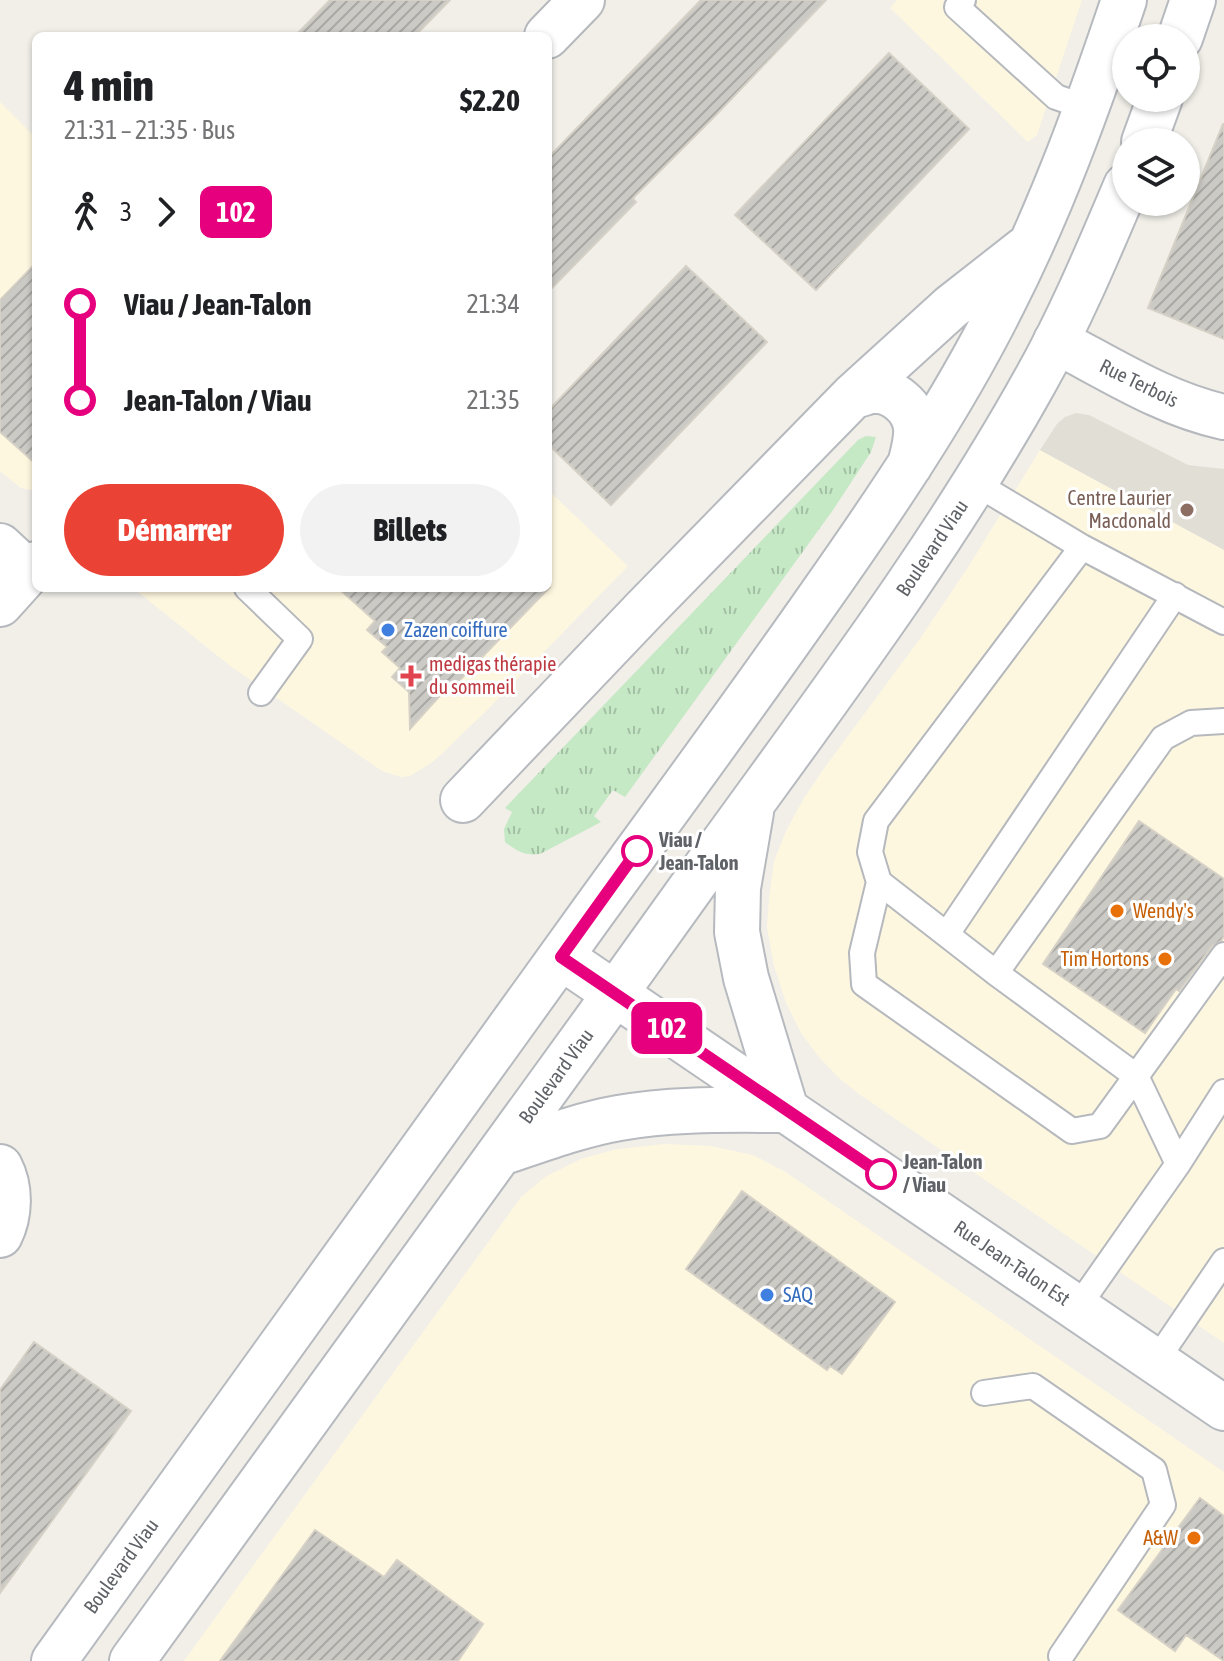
<!DOCTYPE html>
<html lang="fr">
<head>
<meta charset="utf-8">
<style>
	body { margin:0; font-family:"Asap Condensed",sans-serif; background:#f2f2f2; color:#202124; height:100vh; display:flex; flex-direction:column; font-size:30px; white-space:nowrap }
	* { box-sizing:border-box; margin:0 }
	p { font-size:26px; color:#757577 }
	.icon { flex:none; width:44px; height:44px; fill:none; stroke:currentColor; stroke-width:2; stroke-linecap:round; stroke-linejoin:round }
	.map { position:relative; flex:1; overflow:hidden }
	.panel { position:absolute; left:32px; top:32px; width:520px; height:560px; display:flex; flex-direction:column; background:#fff; border-radius:12px; box-shadow:0 2px 6px #0004 }
	.panel>* { flex:none }
	.badge { padding:0 16px; border-radius:12px; font-size:28px; line-height:52px }
	.fabs { position:absolute; left:1112px; top:24px; display:grid; gap:16px }
	.fabs a { display:grid; place-items:center; width:88px; height:88px; border-radius:50%; background:#fff; box-shadow:0 2px 6px #0004; font-size:40px }
	.map>.badge { position:absolute; translate:-50% -50%; box-shadow:0 0 0 4px #fff }
	.legs { display:flex; align-items:center; gap:12px; height:88px; padding:0 32px; font-size:26px }
	.legs p { margin-inline-start:auto }
	.headline { display:flex; align-items:center; justify-content:space-between; height:136px; padding:0 32px }
	h1 { font-size:44px; font-weight:800; line-height:60px }
	.cta { display:flex; gap:16px; margin-top:auto; padding:16px 32px }
	.cta a { flex:1; height:92px; border-radius:48px; background:#ea4335; color:#fff; font-size:32px; font-weight:800; line-height:92px; text-align:center }
	.cta a+a { background:#f2f2f2; color:#202124 }
	ul { padding:0 32px; list-style:none }
	li { display:flex; align-items:center; gap:28px; height:96px; font-size:30px }
	li i { display:grid; place-items:center; width:12px; height:100%; margin:0 10px; background:currentColor }
	li i::after { content:''; width:20px; height:20px; margin:-10px; border:6px solid; border-radius:50%; background:#fff }
	li p { margin-inline-start:auto }
	li:first-child i { background:linear-gradient(#0000 50%,currentColor 0) }
	li:last-child i { background:linear-gradient(currentColor 50%,#0000 0) }
	.map>svg:first-child { display:block }
	.commercial { fill:#fef7e0 }
	.education { fill:#e1ded6 }
	.grass { fill:url(#grass-tufts) }
	.building { fill:url(#building-hatch); stroke:#d6d1c6; stroke-width:2 }
	.lines { fill:none; stroke-linecap:round; stroke-linejoin:round }
	.lane-casing { stroke:#b5b8bc; stroke-width:28 }
	.street-casing { stroke:#b5b8bc; stroke-width:48 }
	.secondary-casing { stroke:#b6babf; stroke-width:48 }
	.lane { stroke:#fff; stroke-width:24 }
	.street { stroke:#fff; stroke-width:44 }
	.secondary { stroke:#fff; stroke-width:44 }
	.line-1-casing { stroke:#fff; stroke-width:18 }
	.line-1 { stroke:#e6007e; stroke-width:12 }
	.education-dot { fill:#8d6e63; stroke:#fff; stroke-width:3 }
	.shop-dot { fill:#3f7fe0; stroke:#fff; stroke-width:3 }
	.health-dot { fill:#e0444e; stroke:#fff; stroke-width:3 }
	.stop-1-dot { fill:#fff; stroke:#e6007e; stroke-width:4 }
	.food-dot { fill:#e8710a; stroke:#fff; stroke-width:3 }
	.labels { text-anchor:middle; stroke-width:6; stroke-linejoin:round; paint-order:stroke }
	.street-label { font-size:20px; fill:#5f6368; stroke:#fff }
	.education-label { font-size:20px; fill:#785e54; stroke:#fff; text-anchor:end }
	.shop-label { font-size:20px; fill:#366cbe; stroke:#fff; text-anchor:start }
	.health-label { font-size:20px; fill:#be3a42; stroke:#fff; text-anchor:start }
	.stop-label { font-size:20px; font-weight:bold; fill:#5f6368; stroke:#fff; text-anchor:start }
	.food-label { font-size:20px; fill:#c56008; stroke:#fff; text-anchor:end }
</style>
</head>
<body>
<div class="map">
<svg width="1224" height="1661" viewBox="0 0 1224 1661">
	<defs>
		<pattern id="grass-tufts" width="24" height="20" patternUnits="userSpaceOnUse" patternTransform="scale(2)"><rect width="24" height="20" fill="#c5e8c5"/><path d="M3 7l-1-3M5 7V3M7 7l1-3M15 17l-1-3M17 17v-4M19 17l1-3" fill="none" stroke="#a3c0a4"/></pattern>
		<pattern id="building-hatch" width="6" height="6" patternUnits="userSpaceOnUse" patternTransform="scale(2)"><rect width="6" height="6" fill="#cccac5"/><path d="M-1 1l2-2M0 6l6-6M5 7l2-2" fill="none" stroke="#a9a8a4"/></pattern>
	</defs>
	<rect width="100%" height="100%" fill="#f1efe8"/>
	<path class="commercial" d="M 897,0 L 1082,0 L 1037,135 L 1028,142 L 890,8 Z
		M 0,102 L 36,138 L 36,489 L 30,490 L 21,488 L 0,471 Z
		M 1040,450 L 1224,550 L 1224,1343 L 859,1094 L 839,1078 L 818,1056 L 801,1033 L 786,1003 L 774,966 L 767,927 L 769,899 L 774,861 L 786,831 L 804,798 L 825,767 L 919,640 L 967,569 Z
		M 548,490 L 628,566 L 484,713 L 434,761 L 410,776 L 401,777 L 382,771 L 229,665 L 133,588 L 548,588 Z
		M 664,1144 L 711,1146 L 753,1155 L 784,1171 L 1224,1472 L 1224,1661 L 184,1661 L 521,1197 L 545,1177 L 581,1159 L 617,1149 Z"/>
	<path class="education" d="M 1076,413 L 1089,415 L 1188,465 L 1224,469 L 1224,550 L 1040,450 L 1057,424 L 1065,417 Z"/>
	<path class="grass" d="M 866,436 L 876,437 L 871,452 L 833,510 L 625,797 L 613,790 L 594,816 L 601,822 L 540,854 C 525,856 517,851 505,842 L 504,829 L 512,812 L 505,808 L 858,440 Z"/>
	<path class="building" d="M 330,0 L 450,0 L 415,36 L 295,36 Z
		M 701,0 L 826,0 L 716,115 L 635,196 L 633,199 L 636,202 L 548,292 L 548,158 Z
		M 889,53 L 969,129 L 816,290 L 735,215 Z
		M 1223,124 L 1224,124 L 1224,339 L 1148,308 Z
		M 36,263 L 36,464 L 0,432 L 0,300 Z
		M 686,266 L 767,342 L 611,505 L 548,444 L 548,411 Z
		M 338,588 L 549,588 L 457,683 L 454,680 L 410,729 L 409,692 L 392,677 L 400,668 L 382,652 L 387,647 L 367,630 L 375,621 Z
		M 1139,821 L 1224,879 L 1224,936 L 1221,941 L 1212,946 L 1179,991 L 1176,989 L 1145,1033 L 1043,964 Z
		M 742,1191 L 895,1302 L 842,1374 L 830,1366 L 827,1370 L 686,1269 Z
		M 34,1342 L 131,1411 L 0,1593 L 0,1390 Z
		M 1200,1498 L 1224,1516 L 1224,1661 L 1186,1635 L 1175,1651 L 1118,1610 Z
		M 315,1530 L 384,1577 L 397,1560 L 483,1624 L 458,1661 L 220,1661 Z"/>
	<g class="lines">
		<g class="lane-casing">
			<path id="lane" d="M 963,0 L 957,7 L 1056,97 L 1088,108
				M 975,483 L 1082,547 L 1224,622
				M 1082,547 L 876,821 L 870,852 L 879,882 L 996,973 L 1136,1076 L 1178,1164
				M 247,588 L 300,639 L 261,693
				M 879,882 L 862,953 L 864,984 L 1072,1131 L 1100,1126 L 1224,955
				M 947,934 L 1175,595
				M 996,973 L 1163,738 L 1191,723 L 1224,721
				M 1077,1308 L 1178,1164 L 1224,1092
				M 1156,1361 L 1224,1261
				M 984,1393 L 1033,1386 L 1154,1470 L 1163,1505 L 1061,1656"/>
		</g>
		<g class="street-casing">
			<path id="street" d="M 547,36 L 582,0
				M 1056,341 C 1110,369 1164,404 1224,417
				M 0,604 L 36,564
				M 0,1167 C 11,1188 10,1215 0,1235"/>
		</g>
		<g class="secondary-casing">
			<path id="secondary" d="M 1180,38 L 1193,0
				M 1144,142 L 1160,98
				M 853,396 C 859,395 866,392 871,391 C 893,389 914,407 916,428 C 917,440 913,453 910,465
				M 0,546 L 28,572
				M 463,800 L 644,610 L 853,396 L 951,307 L 1025,249
				M 751,812 L 738,888 L 737,932 L 746,978 L 786,1110
				M 561,957 L 1224,1408
				M 501,1153 C 540,1140 579,1125 619,1118 C 674,1108 731,1110 786,1110
				M 54,1661 C 231,1412 410,1164 590,916 C 666,811 743,707 817,601 C 884,506 950,409 1002,305 C 1052,207 1089,104 1124,0
				M 132,1661 C 319,1405 504,1149 688,892 C 808,724 935,561 1035,381 C 1070,319 1098,252 1126,186"/>
		</g>
		<use href="#lane" class="lane"/>
		<use href="#street" class="street"/>
		<use href="#secondary" class="secondary"/>
	</g>
	<g class="lines">
		<g class="line-1-casing">
			<path id="line-1" d="M 637,851 L 561,957 L 881,1174"/>
		</g>
		<use href="#line-1" class="line-1"/>
	</g>
	<circle class="education-dot" cx="1187" cy="510" r="8"/>
	<g class="shop-dot">
		<circle cx="388" cy="630" r="8"/>
		<circle cx="767" cy="1295" r="8"/>
	</g>
	<path class="health-dot" d="M407 664h8v8h8v8h-8v8h-8v-8h-8v-8h8z"/>
	<g class="stop-1-dot">
		<circle cx="637" cy="851" r="14"/>
		<circle cx="881" cy="1174" r="14"/>
	</g>
	<g class="food-dot">
		<circle cx="1117" cy="911" r="8"/>
		<circle cx="1165" cy="959" r="8"/>
		<circle cx="1194" cy="1538" r="8"/>
	</g>
	<g class="labels">
		<g class="street-label">
			<text transform="translate(1139 383) rotate(26)" y="7">Rue Terbois</text>
			<text transform="translate(932 548) rotate(-56)" y="7">Boulevard Viau</text>
			<text transform="translate(556 1076) rotate(-54)" y="7">Boulevard Viau</text>
			<text transform="translate(1012 1263) rotate(34)" y="7">Rue Jean-Talon Est</text>
			<text transform="translate(121 1566) rotate(-54)" y="7">Boulevard Viau</text>
		</g>
		<g class="education-label">
			<text x="1171" y="505">Centre Laurier<tspan x="1171" dy="23">Macdonald</tspan></text>
		</g>
		<g class="shop-label">
			<text x="404" y="637">Zazen coiffure</text>
			<text x="783" y="1302">SAQ</text>
		</g>
		<g class="health-label">
			<text x="429" y="671">medigas thérapie<tspan x="429" dy="23">du sommeil</tspan></text>
		</g>
		<g class="stop-label">
			<text x="659" y="847">Viau /<tspan x="659" dy="23">Jean-Talon</tspan></text>
			<text x="903" y="1169">Jean-Talon<tspan x="903" dy="23">/ Viau</tspan></text>
		</g>
		<g class="food-label">
			<text x="1133" y="918" text-anchor="start">Wendy's</text>
			<text x="1149" y="966">Tim Hortons</text>
			<text x="1178" y="1545">A&amp;W</text>
		</g>
	</g>
</svg>
<div class="fabs">
<a><svg class="icon" aria-label="locate" viewBox="0 0 24 24"><circle cx="12" cy="12" r="6"/><path d="M12 2v4M12 18v4M2 12h4M18 12h4"/></svg></a>
<a><svg class="icon" aria-label="layers" viewBox="0 0 24 24"><path d="M12 4l9 5-9 5-9-5zM3 14l9 5 9-5"/></svg></a>
</div>
<b class="badge" style="left:667px;top:1028px;background:#e6007e;color:#fff">102</b>
<section class="panel">
<div class="headline"><div><h1>4 min</h1><p>21:31 – 21:35 · Bus</p></div><b>$2.20</b></div>
<div class="legs"><svg class="icon" aria-label="walk" viewBox="0 0 24 24"><circle cx="13" cy="4" r="2"/><path d="M13 8l-2 6 4 7M11 14l-3 7M7 12l3-4h3l4 4"/></svg>3<svg class="icon" aria-label="forward" viewBox="0 0 24 24"><path d="M9 5l7 7-7 7"/></svg><b class="badge" style="background:#e6007e;color:#fff">102</b></div>
<ul>
<li><i style="color:#e6007e"></i><b>Viau / Jean-Talon</b><p>21:34</p></li>
<li><i style="color:#e6007e"></i><b>Jean-Talon / Viau</b><p>21:35</p></li>
</ul>
<div class="cta"><a>Démarrer</a><a>Billets</a></div>
</section>
</div>
</body>
</html>
